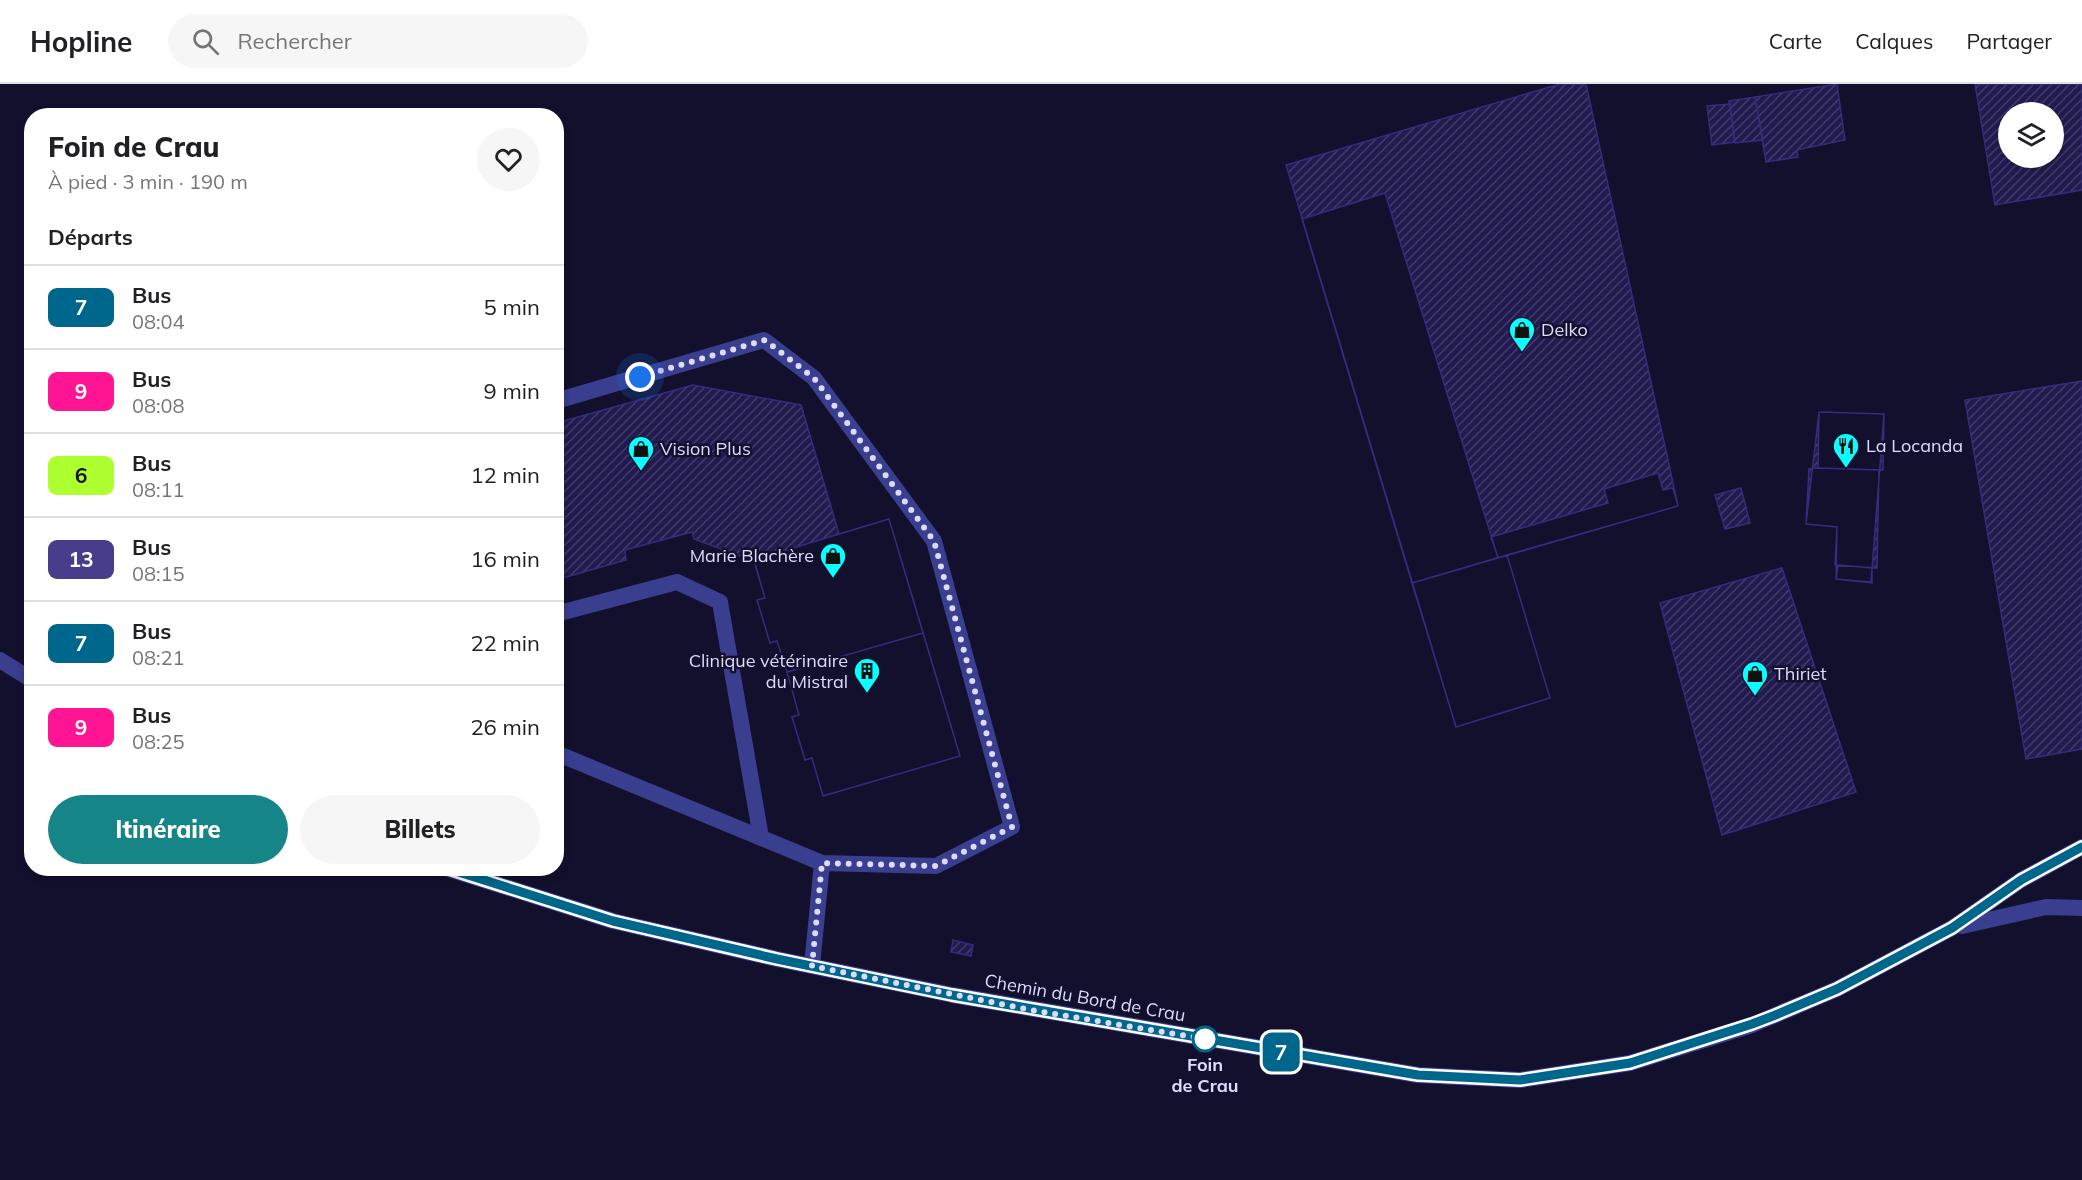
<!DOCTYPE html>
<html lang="fr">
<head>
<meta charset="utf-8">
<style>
	body { margin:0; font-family:Mulish,sans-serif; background:#f6f6f6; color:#202124; height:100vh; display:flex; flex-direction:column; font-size:22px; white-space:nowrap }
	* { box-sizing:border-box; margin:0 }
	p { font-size:20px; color:#757577 }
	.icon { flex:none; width:33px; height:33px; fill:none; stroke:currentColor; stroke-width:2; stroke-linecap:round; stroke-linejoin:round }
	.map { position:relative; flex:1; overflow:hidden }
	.drawer { position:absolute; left:24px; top:24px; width:540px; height:768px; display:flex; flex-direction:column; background:#fff; border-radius:24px; box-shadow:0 3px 9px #0003 }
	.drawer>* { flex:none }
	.badge { padding:0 12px; border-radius:9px; font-size:21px; line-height:39px }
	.buttons { position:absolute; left:1998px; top:18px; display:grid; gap:12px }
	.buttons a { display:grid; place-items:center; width:66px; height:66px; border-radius:50%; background:#fff; box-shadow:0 3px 9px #0003; font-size:30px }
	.you { position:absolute; width:30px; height:30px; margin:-15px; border:4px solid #fff; border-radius:50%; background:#1a73e8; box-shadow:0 0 0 9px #1a73e833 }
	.map>.badge { position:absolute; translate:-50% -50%; box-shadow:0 0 0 3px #fff }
	h2 { padding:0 24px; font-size:22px; line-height:54px }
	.round { display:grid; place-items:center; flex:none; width:63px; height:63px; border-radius:32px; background:#f6f6f6 }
	.overview { display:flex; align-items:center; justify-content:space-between; height:102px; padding:0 24px }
	h1 { font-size:28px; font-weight:800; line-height:45px }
	.action { display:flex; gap:12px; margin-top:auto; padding:12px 24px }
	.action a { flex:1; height:69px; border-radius:36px; background:#158587; color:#fff; font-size:24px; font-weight:800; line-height:69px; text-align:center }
	.action a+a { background:#f6f6f6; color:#202124 }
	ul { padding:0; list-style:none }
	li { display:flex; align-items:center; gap:18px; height:84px; padding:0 24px; border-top:2px solid #e0e0e0 }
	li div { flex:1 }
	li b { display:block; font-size:22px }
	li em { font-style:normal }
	li .badge { min-width:66px; font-weight:700; text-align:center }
	header { display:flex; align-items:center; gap:36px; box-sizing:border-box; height:84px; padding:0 30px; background:#fff; border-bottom:2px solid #e0e0e0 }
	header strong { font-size:28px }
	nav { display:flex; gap:33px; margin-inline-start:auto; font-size:21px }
	.search { width:420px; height:54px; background:#f6f6f6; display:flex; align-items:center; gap:15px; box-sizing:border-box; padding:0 21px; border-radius:33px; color:#757577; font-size:22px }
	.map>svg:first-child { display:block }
	.building { fill:url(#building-hatch); stroke:#342c7c; stroke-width:1.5; fill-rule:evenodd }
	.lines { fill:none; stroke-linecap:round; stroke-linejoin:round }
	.service { stroke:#393e8e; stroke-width:16 }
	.minor { stroke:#393e8e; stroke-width:16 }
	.tertiary { stroke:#393e8e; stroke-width:16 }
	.line-casing { stroke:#fff; stroke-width:14 }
	.line { stroke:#00678c; stroke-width:9 }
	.walk { stroke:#dddcff; stroke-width:6; stroke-dasharray:0 10.8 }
	.stop-dot { fill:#fff; stroke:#00678c; stroke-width:3 }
	.labels { text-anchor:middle; stroke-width:5; stroke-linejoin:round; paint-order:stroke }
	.poi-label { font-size:18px; fill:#dddcff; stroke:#12102d; text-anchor:start }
	.street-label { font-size:18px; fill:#dddcff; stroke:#12102d }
	.stop-label { font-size:18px; font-weight:bold; fill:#dddcff; stroke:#12102d }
</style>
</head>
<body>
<header>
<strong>Hopline</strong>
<div class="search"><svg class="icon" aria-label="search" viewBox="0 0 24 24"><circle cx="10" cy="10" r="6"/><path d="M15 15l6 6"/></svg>Rechercher</div>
<nav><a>Carte</a><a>Calques</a><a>Partager</a></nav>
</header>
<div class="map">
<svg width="2082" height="1096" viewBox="0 0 2082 1096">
	<defs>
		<pattern id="building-hatch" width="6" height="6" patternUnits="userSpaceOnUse" patternTransform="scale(1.5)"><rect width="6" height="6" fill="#211b4f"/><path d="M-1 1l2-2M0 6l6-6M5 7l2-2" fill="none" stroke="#413c69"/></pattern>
	</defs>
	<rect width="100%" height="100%" fill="#12102d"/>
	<path class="building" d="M 1560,0 L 1586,0 L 1678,422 L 1507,471 L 1550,614 L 1456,643 L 1286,81 Z
		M 1837,0 L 1845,56 L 1797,66 L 1798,73 L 1766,78 L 1755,13 Z
		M 1975,0 L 2082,0 L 2082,106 L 1995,121 ZM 2008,28 L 2054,28 L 2054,74 L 2008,74 Z
		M 1755,13 L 1763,56 L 1735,59 L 1729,17 Z
		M 1730,20 L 1735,58 L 1712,61 L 1707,22 Z
		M 1385,109 L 1498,474 L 1412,499 L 1302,135 Z
		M 2082,297 L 2082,665 L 2026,675 L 1965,316 Z
		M 693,301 L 801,321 L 839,450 L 889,435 L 960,672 L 823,712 L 812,674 L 805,676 L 792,633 L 799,631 L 787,588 L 777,557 L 770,559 L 757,516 L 765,514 L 754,477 L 694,455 L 692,448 L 625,466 L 626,476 L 556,496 L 556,339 Z
		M 1819,328 L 1884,330 L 1883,386 L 1818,384 Z
		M 1819,328 L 1884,330 L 1871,498 L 1836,495 L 1837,443 L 1806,440 Z
		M 1816,384 L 1879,386 L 1877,484 L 1835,481 L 1837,443 L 1806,440 L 1809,385 Z
		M 1658,389 L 1663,406 L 1673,404 L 1678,422 L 1498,474 L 1491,453 L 1608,419 L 1604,405 Z
		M 1741,404 L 1750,439 L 1725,445 L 1715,411 Z
		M 889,435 L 923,549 L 787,588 L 777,557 L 770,559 L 757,516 L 765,514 L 754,476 Z
		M 1507,471 L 1550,614 L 1456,643 L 1412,499 Z
		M 1838,481 L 1872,484 L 1872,499 L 1836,495 Z
		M 1782,484 L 1856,708 L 1722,751 L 1660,519 Z
		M 923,549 L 960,672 L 823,712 L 812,674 L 805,676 L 792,633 L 799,631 L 787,588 Z
		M 953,856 L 973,861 L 971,872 L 951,868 Z"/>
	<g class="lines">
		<path class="service" d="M 556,317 L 764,256 L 814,294 L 934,457 L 1012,743 L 936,782 L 822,779
			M 556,530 L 677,498 L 720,518 L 761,753
			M 556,669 L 822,779 L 812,882"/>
		<path class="minor" d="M 0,576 L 32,596
			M 446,784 L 613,837 L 777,875 L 953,911 L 1418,991 L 1520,996 L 1630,979 L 1752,941 L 1837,905 L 1952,844"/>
		<path class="tertiary" d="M 1962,842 L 2046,823 L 2082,824
			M 1952,844 L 2021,796 L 2082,763"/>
	</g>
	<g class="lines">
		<g class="line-casing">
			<path id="line" d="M 446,784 L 613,837 L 777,875 L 952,911 L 1418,991 L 1520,996 L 1630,979 L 1752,940 L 1773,932 L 1837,905 L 1952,844 L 2021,796 L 2082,763"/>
		</g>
		<use href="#line" class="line"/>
		<path class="walk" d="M 640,293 L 765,256 L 814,294 L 934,457 L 1012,743 L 936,782 L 822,779 L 812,882 L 1031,926 L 1205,955"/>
	</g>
	<defs>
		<g id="shop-pin" transform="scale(1.35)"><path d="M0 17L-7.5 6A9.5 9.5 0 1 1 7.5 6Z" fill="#08ffff" stroke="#12102d"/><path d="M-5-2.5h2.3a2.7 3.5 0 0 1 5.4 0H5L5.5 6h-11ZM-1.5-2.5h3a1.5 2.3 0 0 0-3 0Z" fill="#111"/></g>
		<g id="restaurant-pin" transform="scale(1.35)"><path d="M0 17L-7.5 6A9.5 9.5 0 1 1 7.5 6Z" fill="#08ffff" stroke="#12102d"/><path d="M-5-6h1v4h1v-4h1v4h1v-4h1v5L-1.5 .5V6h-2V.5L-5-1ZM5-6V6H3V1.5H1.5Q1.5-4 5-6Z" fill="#111"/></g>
		<g id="building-pin" transform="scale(1.35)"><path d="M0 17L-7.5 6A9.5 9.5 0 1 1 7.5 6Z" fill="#08ffff" stroke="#12102d"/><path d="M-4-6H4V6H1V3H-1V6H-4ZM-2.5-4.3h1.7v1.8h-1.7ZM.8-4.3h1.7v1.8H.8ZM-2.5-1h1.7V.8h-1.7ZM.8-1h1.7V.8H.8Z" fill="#111"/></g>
	</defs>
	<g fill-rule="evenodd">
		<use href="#shop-pin" x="1522" y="246"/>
		<use href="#restaurant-pin" x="1846" y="362"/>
		<use href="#shop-pin" x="641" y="365"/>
		<use href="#shop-pin" x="833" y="472"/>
		<use href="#building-pin" x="867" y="587"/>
		<use href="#shop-pin" x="1755" y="590"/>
	</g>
	<circle class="stop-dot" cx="1205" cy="955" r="12"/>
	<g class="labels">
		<g class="poi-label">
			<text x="1541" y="252">Delko</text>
			<text x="1866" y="368">La Locanda</text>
			<text x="660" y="371">Vision Plus</text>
			<text x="814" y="478" text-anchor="end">Marie Blachère</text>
			<text x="848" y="583" text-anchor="end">Clinique vétérinaire<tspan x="848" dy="21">du Mistral</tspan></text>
			<text x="1774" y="596">Thiriet</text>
		</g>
		<g class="street-label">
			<text transform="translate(1085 914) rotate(10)" y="6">Chemin du Bord de Crau</text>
		</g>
		<g class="stop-label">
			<text x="1205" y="987">Foin<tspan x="1205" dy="21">de Crau</tspan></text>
		</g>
	</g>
</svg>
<div class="buttons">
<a><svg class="icon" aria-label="layers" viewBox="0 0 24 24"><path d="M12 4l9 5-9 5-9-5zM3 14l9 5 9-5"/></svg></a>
</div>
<div class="you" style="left:640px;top:293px"></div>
<b class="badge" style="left:1281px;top:968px;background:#00678c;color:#fff">7</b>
<section class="drawer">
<div class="overview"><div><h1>Foin de Crau</h1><p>À pied · 3 min · 190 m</p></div><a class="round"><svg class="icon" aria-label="heart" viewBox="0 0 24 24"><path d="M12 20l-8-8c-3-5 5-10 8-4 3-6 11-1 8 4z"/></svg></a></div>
<h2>Départs</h2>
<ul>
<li><span class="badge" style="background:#00678c;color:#fff">7</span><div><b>Bus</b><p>08:04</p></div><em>5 min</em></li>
<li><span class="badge" style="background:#ff1493;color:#fff">9</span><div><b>Bus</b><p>08:08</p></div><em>9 min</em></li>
<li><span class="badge" style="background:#adff2f;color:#111">6</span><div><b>Bus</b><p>08:11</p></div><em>12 min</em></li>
<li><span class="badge" style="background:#483d8b;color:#fff">13</span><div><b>Bus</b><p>08:15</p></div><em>16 min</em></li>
<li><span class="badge" style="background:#00678c;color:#fff">7</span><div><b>Bus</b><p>08:21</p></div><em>22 min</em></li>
<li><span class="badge" style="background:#ff1493;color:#fff">9</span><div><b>Bus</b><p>08:25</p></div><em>26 min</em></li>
</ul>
<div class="action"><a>Itinéraire</a><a>Billets</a></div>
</section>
</div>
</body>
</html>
